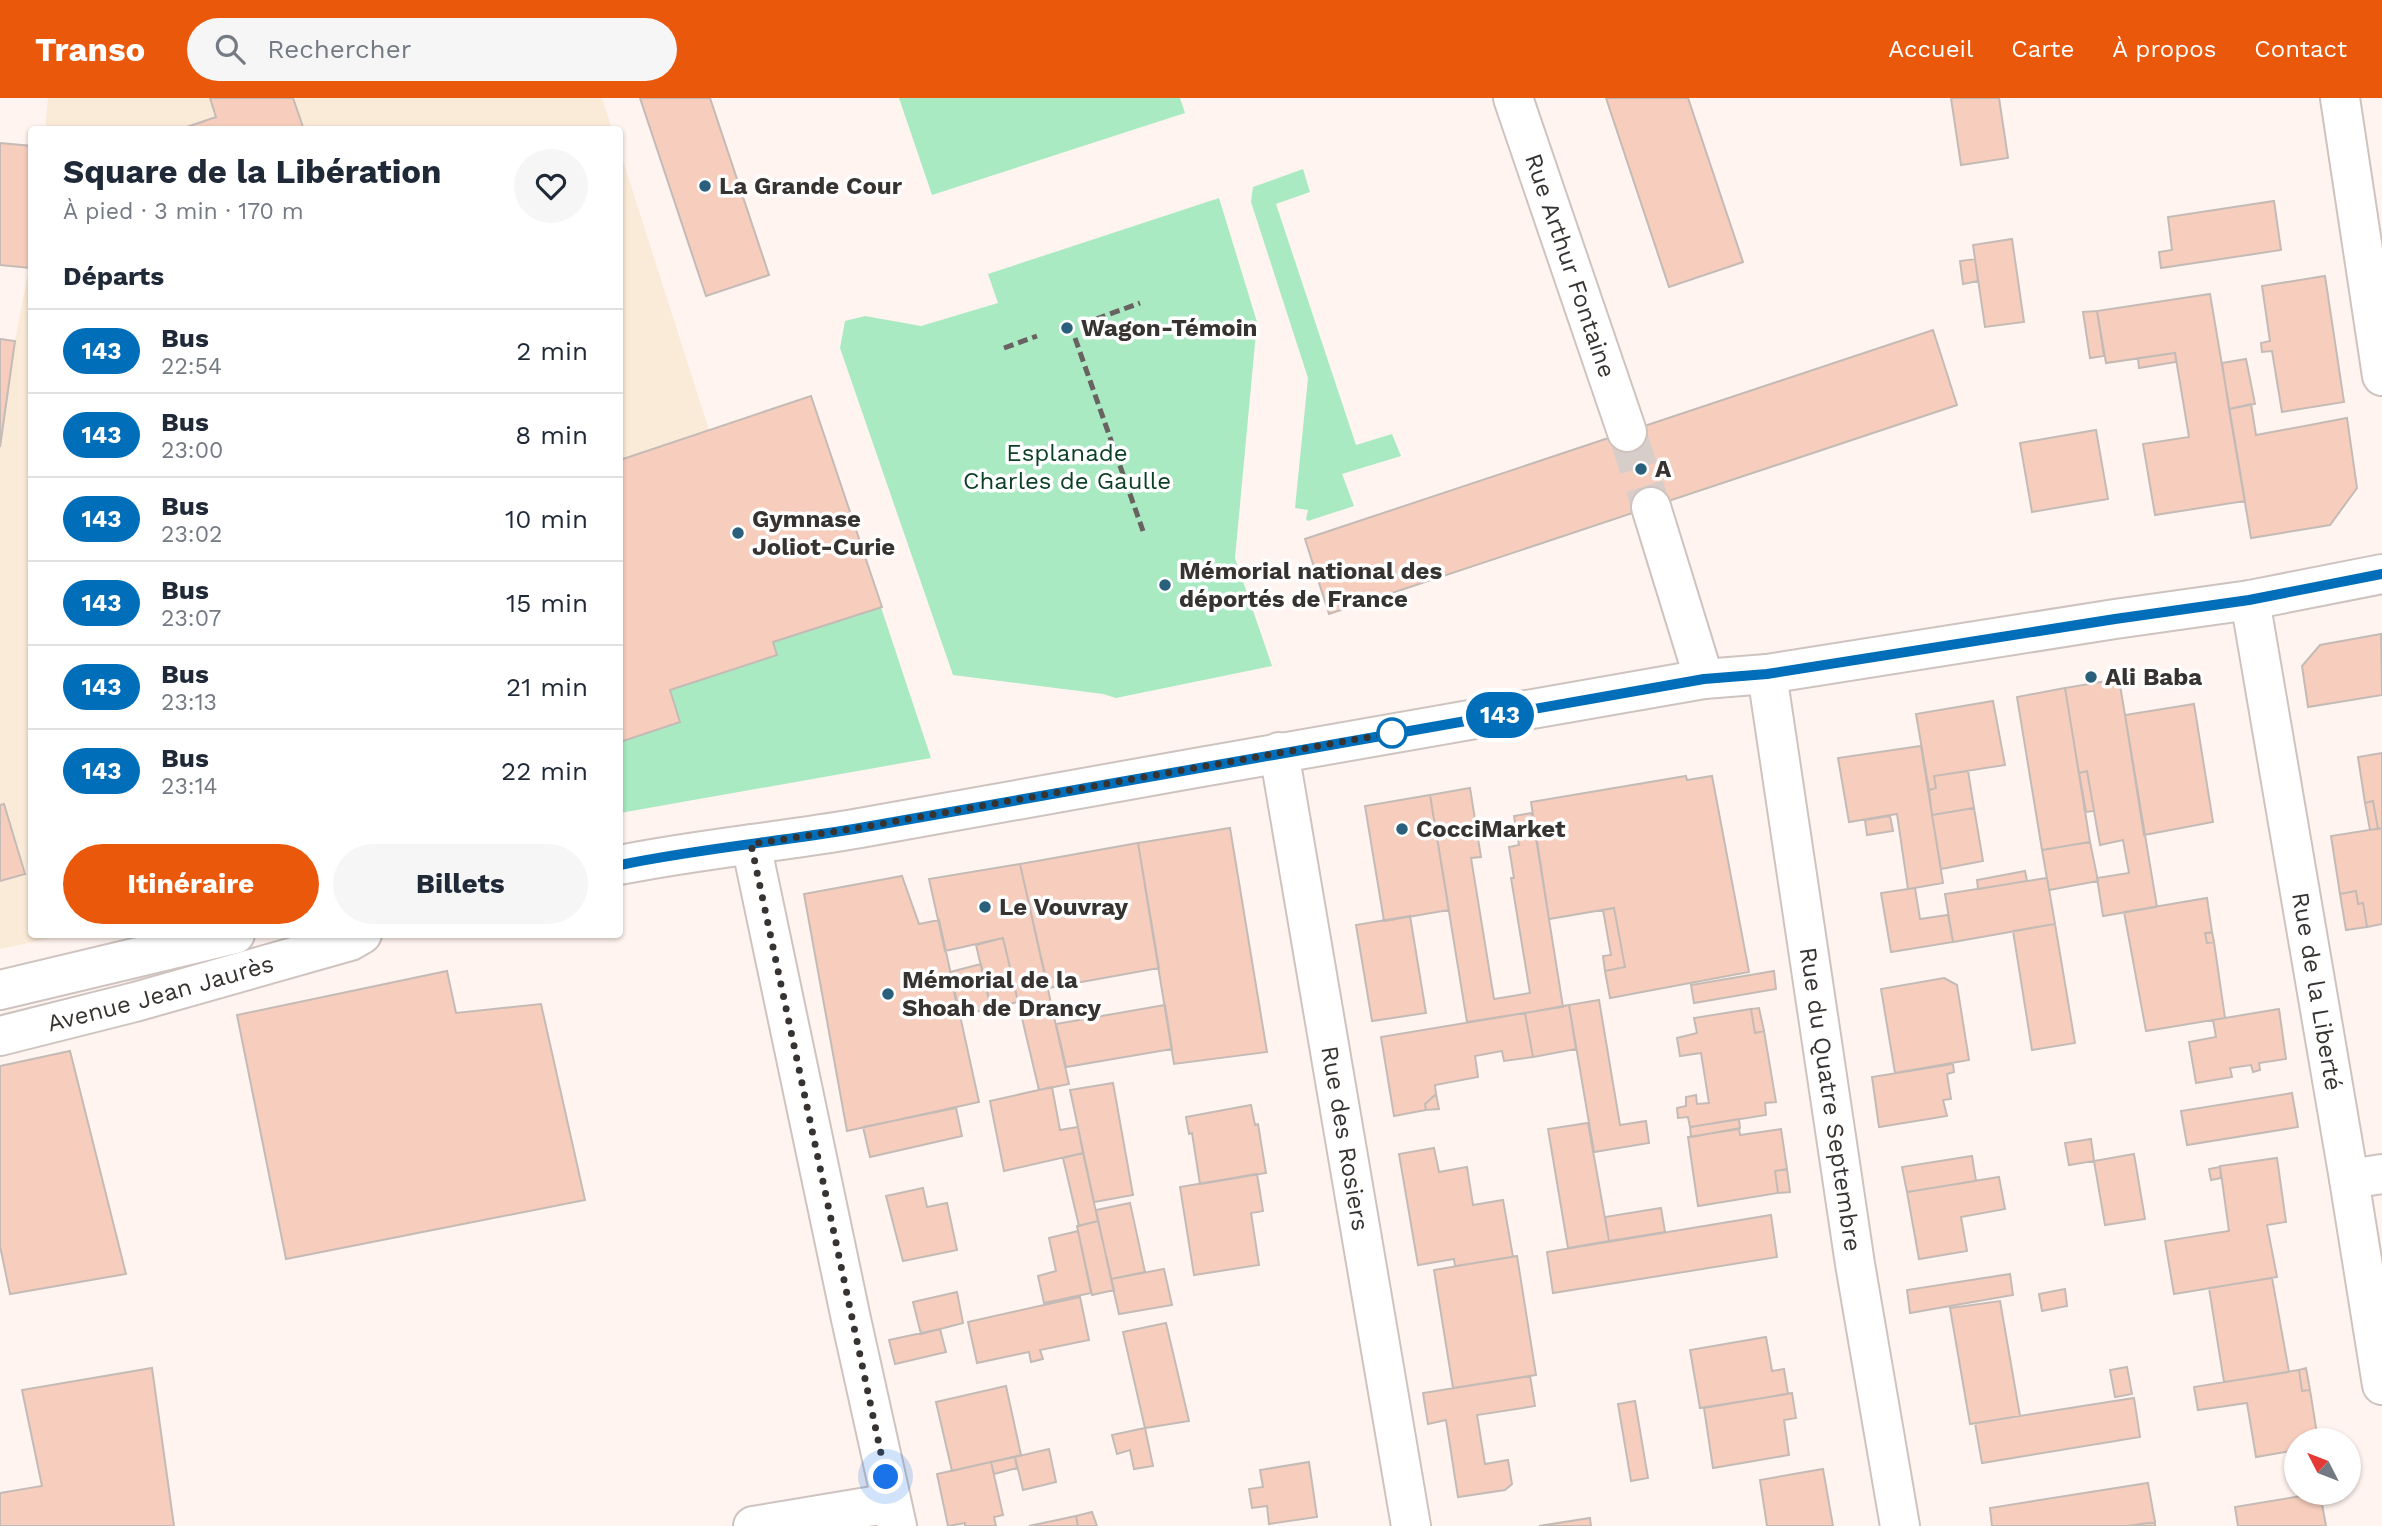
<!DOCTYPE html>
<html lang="fr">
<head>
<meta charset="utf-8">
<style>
	body { margin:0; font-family:"Work Sans",sans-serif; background:#f6f6f7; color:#1f2937; height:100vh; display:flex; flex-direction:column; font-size:26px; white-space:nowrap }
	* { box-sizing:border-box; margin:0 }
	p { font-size:23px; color:#747a83 }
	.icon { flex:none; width:38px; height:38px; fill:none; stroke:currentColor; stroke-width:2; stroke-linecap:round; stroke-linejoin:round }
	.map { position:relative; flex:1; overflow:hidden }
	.side { position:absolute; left:28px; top:28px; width:595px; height:812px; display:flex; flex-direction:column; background:#fff; border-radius:7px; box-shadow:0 2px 5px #0004 }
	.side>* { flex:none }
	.badge { padding:0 14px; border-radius:23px; font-size:24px; line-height:46px }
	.needle { width:46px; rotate:312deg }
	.buttons { position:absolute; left:2284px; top:1330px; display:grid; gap:14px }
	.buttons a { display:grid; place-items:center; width:77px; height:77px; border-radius:50%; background:#fff; box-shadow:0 2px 5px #0004; font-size:35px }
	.you { position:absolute; width:35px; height:35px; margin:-18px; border:5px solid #fff; border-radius:50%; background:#1a73e8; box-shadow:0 0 0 10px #1a73e833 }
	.map>.badge { position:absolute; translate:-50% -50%; box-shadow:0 0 0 4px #fff }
	h2 { padding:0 35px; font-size:26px; line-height:63px }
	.round { display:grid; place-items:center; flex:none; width:74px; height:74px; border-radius:37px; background:#f6f6f7 }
	.head { display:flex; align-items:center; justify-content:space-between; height:119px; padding:0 35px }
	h1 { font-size:33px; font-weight:700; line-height:52px }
	.primary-button { display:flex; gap:14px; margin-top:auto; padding:14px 35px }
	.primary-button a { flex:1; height:80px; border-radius:42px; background:#ea580c; color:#fff; font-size:28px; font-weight:700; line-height:80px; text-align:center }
	.primary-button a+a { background:#f6f6f7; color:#1f2937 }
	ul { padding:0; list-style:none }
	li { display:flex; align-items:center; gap:21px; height:84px; padding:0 35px; border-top:2px solid #e0e1e3 }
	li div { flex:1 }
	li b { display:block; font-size:26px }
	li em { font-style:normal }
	li .badge { min-width:77px; font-weight:700; text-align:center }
	header { display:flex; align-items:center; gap:42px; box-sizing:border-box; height:98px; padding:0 35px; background:#ea580c; color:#fff }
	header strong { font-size:33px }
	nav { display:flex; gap:38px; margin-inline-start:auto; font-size:24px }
	.search { width:490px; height:63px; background:#f6f6f7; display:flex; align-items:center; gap:18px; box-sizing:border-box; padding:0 24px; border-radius:38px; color:#747a83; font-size:26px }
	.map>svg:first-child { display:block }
	.education { fill:#faead8 }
	.green { fill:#a9eac2 }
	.building { fill:#f7cebd; stroke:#c5bbb6; stroke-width:2 }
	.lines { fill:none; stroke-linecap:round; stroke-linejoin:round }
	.street-tunnel { stroke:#d7cdc9; stroke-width:38; stroke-dasharray:38 19; stroke-linecap:butt }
	.street-casing { stroke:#cec3bf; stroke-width:42 }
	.secondary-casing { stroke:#cec3bf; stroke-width:42 }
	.primary-casing { stroke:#cec3bf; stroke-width:42 }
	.street { stroke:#fff; stroke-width:38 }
	.secondary { stroke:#fff; stroke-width:38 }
	.primary { stroke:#fff; stroke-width:38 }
	.rail { stroke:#686360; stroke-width:5; stroke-dasharray:10 5; stroke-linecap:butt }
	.line-casing { stroke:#fff; stroke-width:16 }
	.line { stroke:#006eb8; stroke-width:10 }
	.walk { stroke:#373331; stroke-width:7; stroke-dasharray:0 12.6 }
	.poi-dot { fill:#2a607b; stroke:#fff; stroke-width:2.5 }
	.stop-dot { fill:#fff; stroke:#006eb8; stroke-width:3.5 }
	.labels { text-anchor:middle; stroke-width:7; stroke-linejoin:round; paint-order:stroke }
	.poi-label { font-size:24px; font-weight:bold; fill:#373331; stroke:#fff; text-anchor:start }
	.street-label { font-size:24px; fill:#373331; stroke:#fff }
	.park-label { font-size:24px; fill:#0b3f25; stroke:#fff }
</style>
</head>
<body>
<header>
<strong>Transo</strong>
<div class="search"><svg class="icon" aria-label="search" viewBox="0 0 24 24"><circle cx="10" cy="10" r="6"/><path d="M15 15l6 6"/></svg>Rechercher</div>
<nav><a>Accueil</a><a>Carte</a><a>À propos</a><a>Contact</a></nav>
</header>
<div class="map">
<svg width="2382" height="1428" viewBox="0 0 2382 1428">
	<rect width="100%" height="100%" fill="#fff4ef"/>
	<path class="education" d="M 48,0 L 602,0 L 612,31 L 45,32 Z
		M 620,53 L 709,332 L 620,362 Z
		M 31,159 L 32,836 L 66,837 L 0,851 L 0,349 L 15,243 Z"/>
	<path class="green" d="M 899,0 L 1180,0 L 1185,15 L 932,97 Z
		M 1303,71 L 1310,94 L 1276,106 L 1356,347 L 1392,336 L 1401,358 L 1342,376 L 1354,408 L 1308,423 L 1306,421 L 1308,412 L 1295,410 L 1308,280 L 1251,104 L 1253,89 Z
		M 1219,100 L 1257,224 L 1235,460 L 1272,568 L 1116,600 L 1103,596 L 953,577 L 840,250 L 845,223 L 865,218 L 921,228 L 998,205 L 988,176 Z
		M 811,298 L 931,660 L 620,715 L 620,362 Z"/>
	<path class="building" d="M 210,0 L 293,0 L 304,32 L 178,32 L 216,19 Z
		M 640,0 L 710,0 L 769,177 L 706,198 Z
		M 1606,0 L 1688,0 L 1743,164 L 1669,189 Z
		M 1951,0 L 1999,0 L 2008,60 L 1961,67 Z
		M 0,45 L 32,48 L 30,170 L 0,167 Z
		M 2274,103 L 2281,152 L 2161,170 L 2159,154 L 2172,152 L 2168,119 Z
		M 2012,141 L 2024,224 L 1985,229 L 1973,147 Z
		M 1975,161 L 1978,183 L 1963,186 L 1960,163 Z
		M 2325,178 L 2344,304 L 2282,314 L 2272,253 L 2262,254 L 2261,245 L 2270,243 L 2262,188 Z
		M 2210,196 L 2245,403 L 2155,417 L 2143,346 L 2189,339 L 2175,255 L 2106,265 L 2097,213 Z
		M 2097,213 L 2104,258 L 2090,260 L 2083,214 Z
		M 1933,232 L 1957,307 L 1329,516 L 1305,441 Z
		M 0,241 L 15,243 L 0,349 Z
		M 2175,255 L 2176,264 L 2139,270 L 2138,260 Z
		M 2246,261 L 2255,306 L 2229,311 L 2222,265 Z
		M 811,298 L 882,509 L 773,544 L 777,557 L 670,592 L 680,624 L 620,644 L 620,362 Z
		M 2251,306 L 2256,337 L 2347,320 L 2357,390 L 2330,427 L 2251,440 L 2229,311 Z
		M 2096,332 L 2108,401 L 2032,414 L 2020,345 Z
		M 2381,536 L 2382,597 L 2308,609 L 2302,568 L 2320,547 Z
		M 2119,581 L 2157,809 L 2103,818 L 2097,780 L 2129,775 L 2123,742 L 2100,747 L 2087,673 L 2079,675 L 2065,590 Z
		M 2065,590 L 2090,744 L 2042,752 L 2017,599 Z
		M 1993,603 L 2005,667 L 1934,678 L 1936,690 L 1929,692 L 1916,616 Z
		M 2194,606 L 2213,724 L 2144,737 L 2125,617 Z
		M 1921,648 L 1943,785 L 1908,791 L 1897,716 L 1849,724 L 1838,660 Z
		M 2382,655 L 2382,730 L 2378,731 L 2373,703 L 2365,705 L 2358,659 Z
		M 1968,673 L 1974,710 L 1932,717 L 1929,692 L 1936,690 L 1934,678 Z
		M 2087,673 L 2094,713 L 2086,714 L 2079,675 Z
		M 1686,678 L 1687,682 L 1712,678 L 1749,874 L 1610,900 L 1605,873 L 1625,869 L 1614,810 L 1549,821 L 1531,704 Z
		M 1470,690 L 1481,759 L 1471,760 L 1494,901 L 1530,895 L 1511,780 L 1514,780 L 1509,749 L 1519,747 L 1514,718 L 1532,715 L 1563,909 L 1467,924 L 1430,697 Z
		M 1430,697 L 1449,812 L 1384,823 L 1365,708 Z
		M 2373,703 L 2378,731 L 2370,732 L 2365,705 Z
		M 4,706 L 25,776 L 0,783 L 0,707 Z
		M 1974,710 L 1983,763 L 1941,771 L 1932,717 Z
		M 1890,718 L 1893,733 L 1867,737 L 1865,722 Z
		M 1230,730 L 1267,954 L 1174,966 L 1138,745 Z
		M 2382,730 L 2382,826 L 2367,829 L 2363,805 L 2358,806 L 2356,793 L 2340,796 L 2331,738 Z
		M 2090,744 L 2098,783 L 2049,792 L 2042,752 Z
		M 1138,745 L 1159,870 L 1048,890 L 1020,766 Z
		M 1020,766 L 1069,986 L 1039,992 L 1003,840 L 945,853 L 929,781 Z
		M 2025,773 L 2027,783 L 1978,791 L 1977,782 Z
		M 902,778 L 919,826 L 939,822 L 979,1004 L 847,1033 L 804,796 Z
		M 2047,780 L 2055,826 L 1953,844 L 1945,796 Z
		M 1915,790 L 1920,821 L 1948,817 L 1953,844 L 1891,854 L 1881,795 Z
		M 2356,793 L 2358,806 L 2363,805 L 2367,829 L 2346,832 L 2340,796 Z
		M 2207,800 L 2212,834 L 2205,835 L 2207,845 L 2214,844 L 2225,920 L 2146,933 L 2124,814 Z
		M 1614,810 L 1625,869 L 1605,873 L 1603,858 L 1611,857 L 1603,812 Z
		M 1410,818 L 1426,915 L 1372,923 L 1356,827 Z
		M 2055,826 L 2075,945 L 2032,952 L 2013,833 Z
		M 2212,834 L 2214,844 L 2207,845 L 2205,835 Z
		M 1003,840 L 1018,904 L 991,910 L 976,847 Z
		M 981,866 L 991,910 L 959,918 L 950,874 Z
		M 447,873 L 456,915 L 541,906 L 585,1102 L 286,1161 L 237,917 Z
		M 1774,873 L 1776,891 L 1694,905 L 1691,887 Z
		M 1944,880 L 1957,887 L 1969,962 L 1895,975 L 1881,891 Z
		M 1599,902 L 1620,1027 L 1646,1023 L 1649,1045 L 1594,1054 L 1569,907 Z
		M 1165,907 L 1172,951 L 1066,969 L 1056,926 Z
		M 1569,907 L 1576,951 L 1533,959 L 1525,915 Z
		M 1759,910 L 1764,933 L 1755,935 L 1751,911 Z
		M 1751,911 L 1755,935 L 1764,933 L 1776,1004 L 1765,1005 L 1766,1017 L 1690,1029 L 1688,1019 L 1678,1020 L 1677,1010 L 1686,1008 L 1686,999 L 1696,997 L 1697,1006 L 1709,1005 L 1701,955 L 1680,958 L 1677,940 L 1697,935 L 1694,920 Z
		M 2279,911 L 2286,961 L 2259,965 L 2260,972 L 2253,974 L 2251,967 L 2230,970 L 2232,979 L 2196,985 L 2189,944 L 2216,939 L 2213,922 Z
		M 1525,915 L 1533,959 L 1504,963 L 1502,953 L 1475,958 L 1478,979 L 1435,987 L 1436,996 L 1425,1006 L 1426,1012 L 1394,1018 L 1381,939 Z
		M 70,953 L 126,1176 L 10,1196 L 0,1148 L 0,968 Z
		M 1953,966 L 1954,974 L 1947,976 L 1951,1001 L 1943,1002 L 1947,1018 L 1879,1029 L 1872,979 Z
		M 1113,985 L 1133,1097 L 1094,1104 L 1070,992 Z
		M 1052,989 L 1060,1032 L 1078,1029 L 1083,1055 L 1004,1073 L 990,1003 Z
		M 2292,995 L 2298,1029 L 2187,1047 L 2181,1013 Z
		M 1436,996 L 1439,1011 L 1426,1012 L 1425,1006 Z
		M 1251,1007 L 1255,1027 L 1258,1026 L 1266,1075 L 1200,1086 L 1192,1035 L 1189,1036 L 1186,1019 Z
		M 956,1010 L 962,1038 L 870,1059 L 863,1029 Z
		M 1739,1021 L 1740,1030 L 1691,1039 L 1690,1029 Z
		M 1588,1025 L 1609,1143 L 1568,1150 L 1548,1031 Z
		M 1739,1031 L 1740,1037 L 1781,1031 L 1787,1071 L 1775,1073 L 1778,1095 L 1698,1108 L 1688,1039 Z
		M 2091,1041 L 2094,1063 L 2069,1067 L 2065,1045 Z
		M 1434,1050 L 1439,1074 L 1467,1069 L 1473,1107 L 1503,1102 L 1513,1159 L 1455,1168 L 1454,1161 L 1418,1167 L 1399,1056 Z
		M 1083,1055 L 1098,1123 L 1079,1128 L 1063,1060 Z
		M 2134,1056 L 2145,1121 L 2105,1127 L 2094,1063 Z
		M 1972,1058 L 1976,1083 L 1907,1094 L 1902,1069 Z
		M 2277,1060 L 2286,1124 L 2267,1127 L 2277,1179 L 2174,1196 L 2165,1143 L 2229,1133 L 2220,1068 Z
		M 2220,1069 L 2221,1080 L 2211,1082 L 2209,1071 Z
		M 1787,1071 L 1790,1094 L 1778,1095 L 1775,1073 Z
		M 1257,1076 L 1263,1113 L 1251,1115 L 1259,1167 L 1194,1177 L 1180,1089 Z
		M 1999,1079 L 2005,1111 L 1961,1119 L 1967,1153 L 1919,1161 L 1907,1094 Z
		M 923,1090 L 927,1109 L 947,1105 L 957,1152 L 903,1163 L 886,1098 Z
		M 1130,1105 L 1145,1174 L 1111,1181 L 1096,1112 Z
		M 1661,1110 L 1665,1134 L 1609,1143 L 1605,1119 Z
		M 1771,1117 L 1777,1159 L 1553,1195 L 1547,1154 Z
		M 1098,1123 L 1114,1192 L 1092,1197 L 1077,1128 Z
		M 1078,1133 L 1091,1195 L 1044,1205 L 1038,1178 L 1056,1173 L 1049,1140 Z
		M 1517,1158 L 1536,1277 L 1453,1290 L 1434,1172 Z
		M 1164,1171 L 1172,1207 L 1119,1216 L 1111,1181 Z
		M 2010,1176 L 2013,1197 L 1910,1215 L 1907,1192 Z
		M 2272,1180 L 2289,1274 L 2224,1284 L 2209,1190 Z
		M 2065,1191 L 2067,1208 L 2042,1213 L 2039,1196 Z
		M 957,1194 L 963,1225 L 921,1236 L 913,1204 Z
		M 1080,1199 L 1089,1242 L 1040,1252 L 1043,1261 L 1031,1264 L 1029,1254 L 977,1265 L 968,1224 Z
		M 2000,1203 L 2020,1318 L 1970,1326 L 1950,1210 Z
		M 1166,1225 L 1189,1323 L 1145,1330 L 1123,1234 Z
		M 940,1231 L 946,1254 L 895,1266 L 889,1242 Z
		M 1766,1239 L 1772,1273 L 1784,1271 L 1788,1296 L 1700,1310 L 1690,1252 Z
		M 2127,1269 L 2132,1296 L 2115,1299 L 2110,1272 Z
		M 152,1270 L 174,1428 L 0,1428 L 0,1395 L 42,1388 L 22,1292 Z
		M 2306,1270 L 2310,1292 L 2302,1293 L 2299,1272 Z
		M 2299,1272 L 2302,1293 L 2310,1292 L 2318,1342 L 2296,1342 L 2296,1352 L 2256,1359 L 2247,1305 L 2198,1312 L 2194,1289 Z
		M 1530,1278 L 1535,1308 L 1477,1317 L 1485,1366 L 1508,1362 L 1512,1386 L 1505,1392 L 1458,1399 L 1446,1322 L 1428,1326 L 1423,1295 Z
		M 1006,1288 L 1021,1357 L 952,1373 L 936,1304 Z
		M 1792,1295 L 1796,1320 L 1784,1322 L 1789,1357 L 1713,1370 L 1704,1310 Z
		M 2134,1300 L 2140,1339 L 1982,1365 L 1975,1325 Z
		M 1635,1303 L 1648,1380 L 1631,1383 L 1618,1306 Z
		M 1145,1330 L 1153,1368 L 1134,1371 L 1130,1352 L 1117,1356 L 1112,1337 Z
		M 1049,1351 L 1056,1384 L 1023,1392 L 1015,1359 Z
		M 1015,1359 L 1017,1370 L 994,1376 L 991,1364 Z
		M 991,1364 L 1003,1417 L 994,1419 L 996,1428 L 965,1428 L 965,1425 L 948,1428 L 937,1376 Z
		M 1309,1364 L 1317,1419 L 1269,1426 L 1267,1408 L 1252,1410 L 1249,1391 L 1263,1389 L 1260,1372 Z
		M 1823,1371 L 1833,1428 L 1767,1428 L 1760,1382 Z
		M 2148,1385 L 2155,1424 L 2127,1428 L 1992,1428 L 1990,1410 Z
		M 2320,1395 L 2326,1428 L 2238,1428 L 2235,1409 Z
		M 1092,1414 L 1097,1428 L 1078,1428 L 1076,1418 Z
		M 1076,1418 L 1078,1428 L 1029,1428 Z
		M 1590,1420 L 1591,1428 L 1539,1428 Z
		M 2155,1424 L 2155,1428 L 2127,1428 Z"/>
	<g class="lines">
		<path class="street-tunnel" d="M 1627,334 L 1651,409"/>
		<g class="street-casing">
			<g id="street">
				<path id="s1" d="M 1513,0 L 1627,334"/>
				<path d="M 2340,0 L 2382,278"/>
				<path d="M 1651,409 L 1704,581"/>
				<path id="s2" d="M 1767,576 L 1855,1166 L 1900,1428"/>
				<path id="s3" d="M 1279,654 L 1411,1428"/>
				<path d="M 751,746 L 851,1221 L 897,1428"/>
				<path d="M 2349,1081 L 2382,1076"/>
				<path d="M 753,1428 L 891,1405"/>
			</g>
		</g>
		<g class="secondary-casing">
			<g id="secondary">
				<path id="s4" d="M 2250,502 L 2349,1081 L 2382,1287"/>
			</g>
		</g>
		<g class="primary-casing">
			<g id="primary">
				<path d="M 620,767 C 699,751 780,744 860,730 C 1141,679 1423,630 1704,581 L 1767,576 L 2115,521 L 2250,502 L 2382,476"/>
				<path d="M 0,892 L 235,836"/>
				<path id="s5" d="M 0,938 L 135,904 L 350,843 L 362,836"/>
			</g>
		</g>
		<use href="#street" class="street"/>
		<use href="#secondary" class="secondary"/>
		<use href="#primary" class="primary"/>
		<path class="rail" d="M 1096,221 L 1140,205
			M 1075,240 L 1143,433
			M 1004,250 L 1037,238"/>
	</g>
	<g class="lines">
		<g class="line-casing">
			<path id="line" d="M 620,767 C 697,751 776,744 854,731 C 1138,681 1421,629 1704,581 L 1767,576 L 2115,521 L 2249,502 L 2382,476"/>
		</g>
		<use href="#line" class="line"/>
		<path class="walk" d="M 886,1379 L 751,746 L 852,731 L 1392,635"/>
	</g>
	<g class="poi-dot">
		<circle cx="705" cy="88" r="7"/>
		<circle cx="1067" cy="230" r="7"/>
		<circle cx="1641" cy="371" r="7"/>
		<circle cx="738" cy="435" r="7"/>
		<circle cx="1165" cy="487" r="7"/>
		<circle cx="2091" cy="579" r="7"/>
		<circle cx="1402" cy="731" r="7"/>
		<circle cx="985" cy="809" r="7"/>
		<circle cx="888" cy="896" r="7"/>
	</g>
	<circle class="stop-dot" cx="1392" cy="635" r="14"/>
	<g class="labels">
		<g class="poi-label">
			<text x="719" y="96">La Grande Cour</text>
			<text x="1081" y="238">Wagon-Témoin</text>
			<text x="1655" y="379">A</text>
			<text x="752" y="429">Gymnase<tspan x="752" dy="28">Joliot-Curie</tspan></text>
			<text x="1179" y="481">Mémorial national des<tspan x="1179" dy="28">déportés de France</tspan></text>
			<text x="2105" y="587">Ali Baba</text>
			<text x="1416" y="739">CocciMarket</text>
			<text x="999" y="817">Le Vouvray</text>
			<text x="902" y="890">Mémorial de la<tspan x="902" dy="28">Shoah de Drancy</tspan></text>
		</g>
		<g class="street-label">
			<text dy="8" stroke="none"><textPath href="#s1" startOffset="177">Rue Arthur Fontaine</textPath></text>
			<text dy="8" stroke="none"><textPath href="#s4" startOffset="397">Rue de la Liberté</textPath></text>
			<text dy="8" stroke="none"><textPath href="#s5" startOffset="166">Avenue Jean Jaurès</textPath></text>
			<text dy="8" stroke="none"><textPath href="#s2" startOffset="430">Rue du Quatre Septembre</textPath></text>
			<text dy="8" stroke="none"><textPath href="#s3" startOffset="392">Rue des Rosiers</textPath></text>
		</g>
		<g class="park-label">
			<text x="1067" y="363">Esplanade<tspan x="1067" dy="28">Charles de Gaulle</tspan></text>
		</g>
	</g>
</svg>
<div class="buttons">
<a><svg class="needle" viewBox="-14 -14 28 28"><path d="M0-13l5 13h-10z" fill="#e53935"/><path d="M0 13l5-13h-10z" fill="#747a83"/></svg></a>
</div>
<div class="you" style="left:886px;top:1379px"></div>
<b class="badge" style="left:1500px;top:617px;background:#006eb8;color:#fff">143</b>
<section class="side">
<div class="head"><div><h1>Square de la Libération</h1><p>À pied · 3 min · 170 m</p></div><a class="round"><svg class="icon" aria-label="heart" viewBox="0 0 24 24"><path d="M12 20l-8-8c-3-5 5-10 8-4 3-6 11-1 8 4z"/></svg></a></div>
<h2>Départs</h2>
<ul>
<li><span class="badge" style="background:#006eb8;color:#fff">143</span><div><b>Bus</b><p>22:54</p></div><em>2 min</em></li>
<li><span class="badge" style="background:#006eb8;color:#fff">143</span><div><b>Bus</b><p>23:00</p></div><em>8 min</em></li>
<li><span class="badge" style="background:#006eb8;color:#fff">143</span><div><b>Bus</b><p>23:02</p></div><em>10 min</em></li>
<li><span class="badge" style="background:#006eb8;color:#fff">143</span><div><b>Bus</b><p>23:07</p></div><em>15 min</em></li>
<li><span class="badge" style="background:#006eb8;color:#fff">143</span><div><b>Bus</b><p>23:13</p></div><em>21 min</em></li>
<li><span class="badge" style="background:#006eb8;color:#fff">143</span><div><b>Bus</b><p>23:14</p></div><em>22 min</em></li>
</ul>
<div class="primary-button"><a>Itinéraire</a><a>Billets</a></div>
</section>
</div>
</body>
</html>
